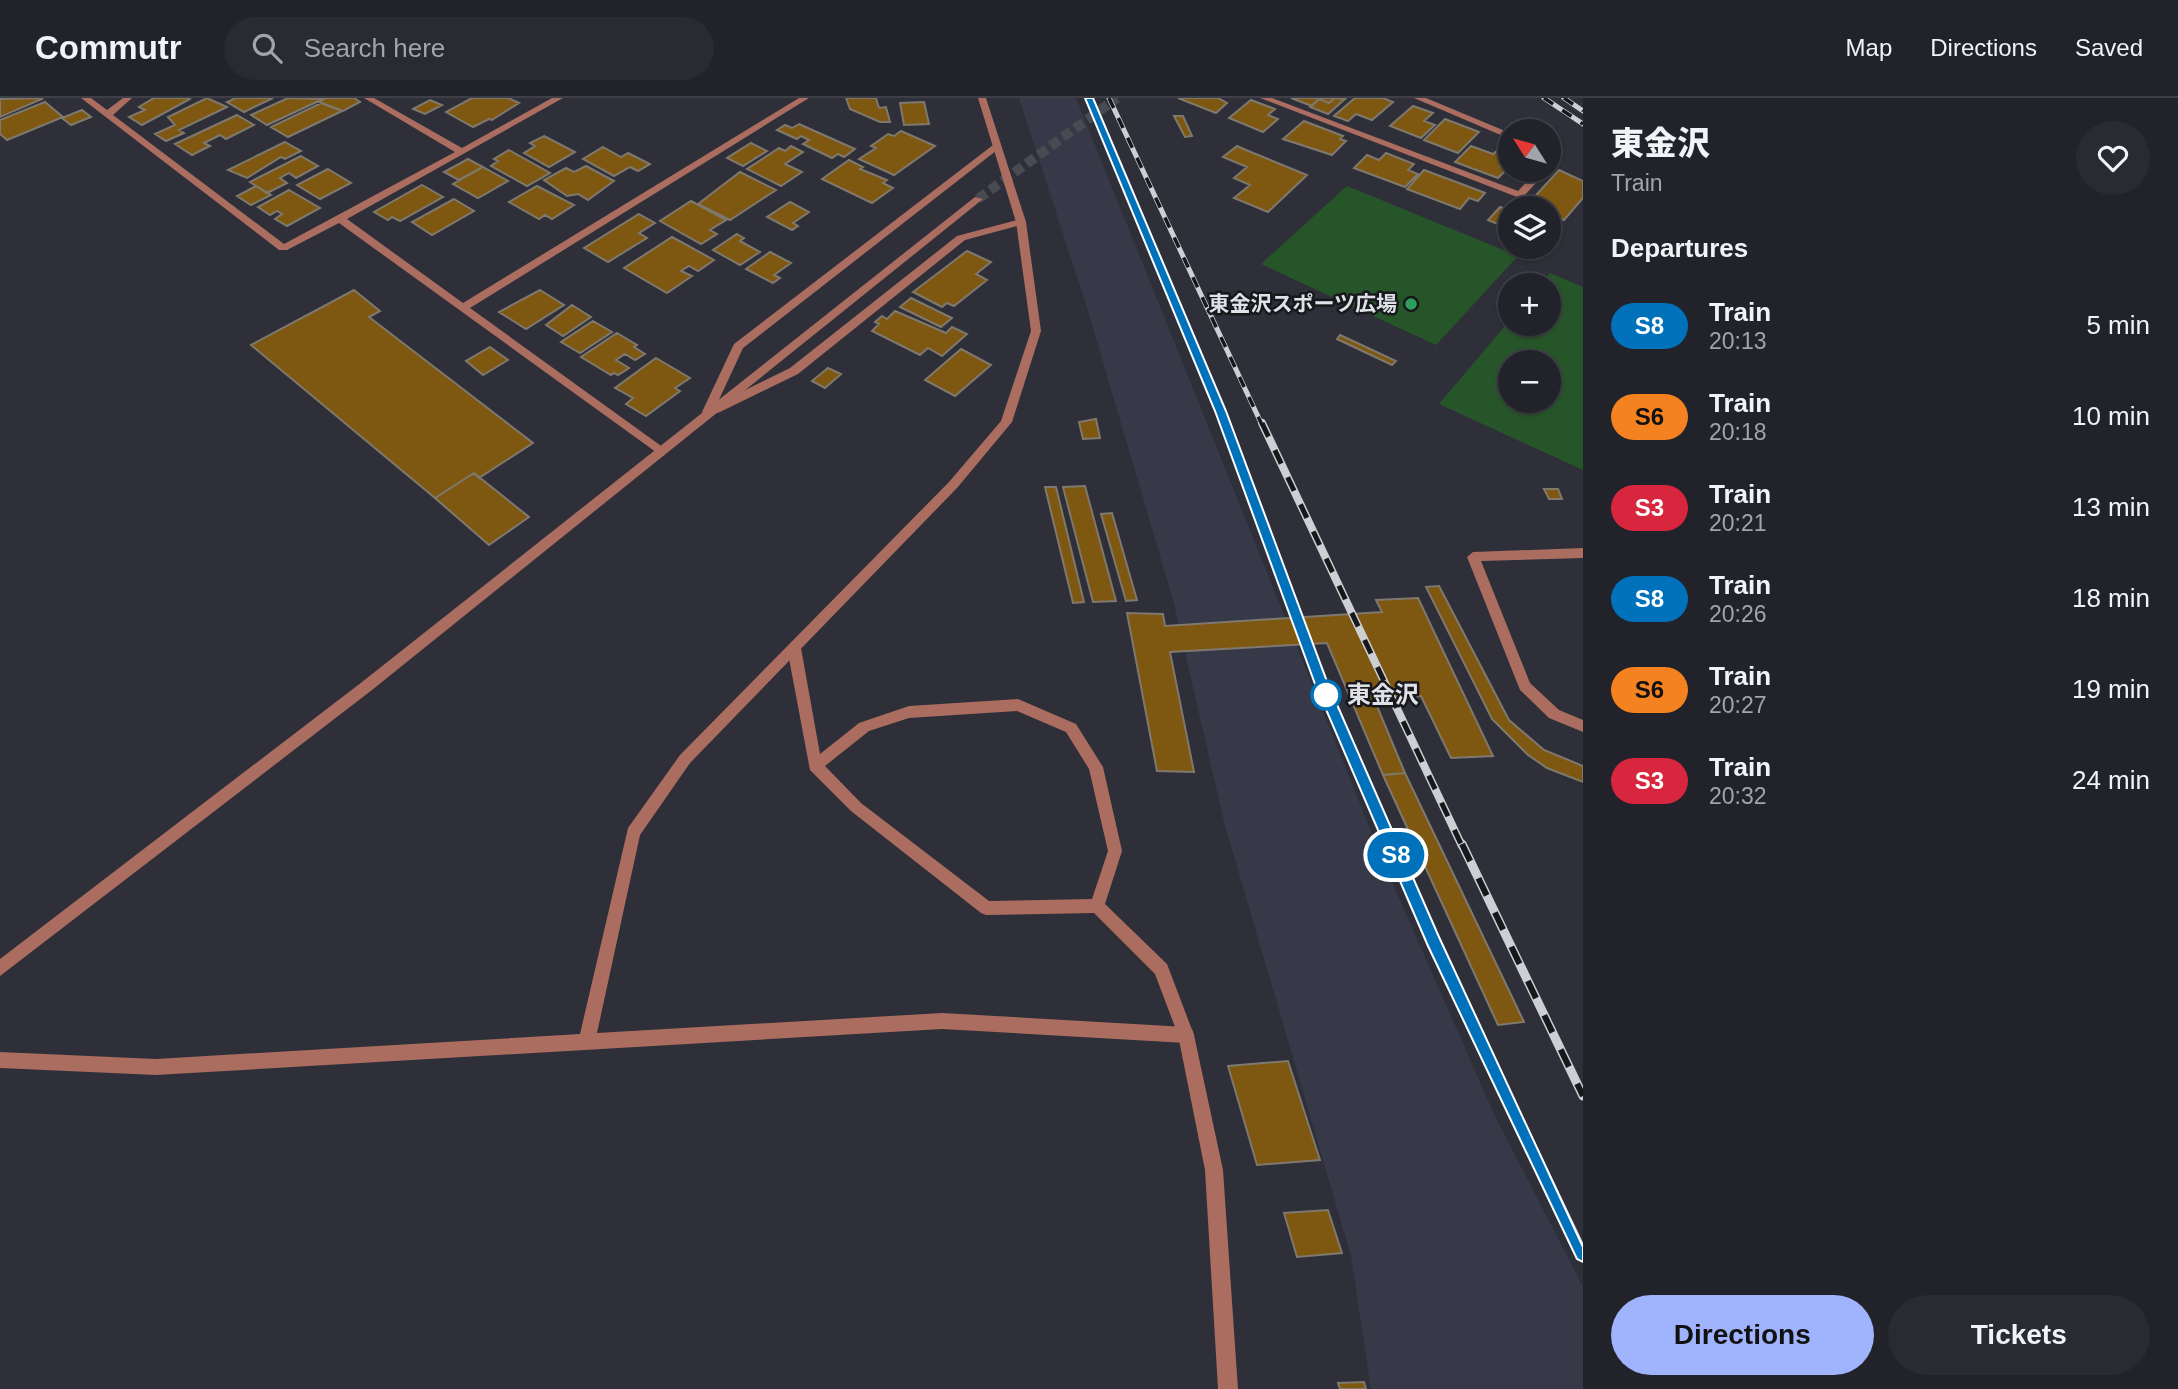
<!DOCTYPE html>
<html lang="en">
<head>
<meta charset="utf-8">
<style>
	body { margin:0; font-family:Helvetica,"Noto Sans JP",sans-serif; background:#2a2b32; color:#f1f3f6; height:100vh; display:flex; flex-direction:column; font-size:26px; white-space:nowrap }
	* { box-sizing:border-box; margin:0 }
	p { font-size:23px; color:#a2a4a8 }
	.icon { flex:none; width:38px; height:38px; fill:none; stroke:currentColor; stroke-width:2; stroke-linecap:round; stroke-linejoin:round }
	.map { position:relative; flex:1; overflow:hidden }
	.sheet { display:flex; flex-direction:column; background:#22232a; width:595px }
	.sheet>* { flex:none }
	.badge { padding:0 14px; border-radius:23px; font-size:24px; line-height:46px }
	.needle { width:46px; rotate:307deg }
	.tools { position:absolute; left:1498px; top:21px; display:grid; gap:14px }
	.tools a { display:grid; place-items:center; width:63px; height:63px; border-radius:50%; background:#22232a; box-shadow:0 2px 5px #0004,0 0 0 2px #3f4047; font-size:35px }
	.map>.badge { position:absolute; translate:-50% -50%; box-shadow:0 0 0 4px #fff }
	h2 { padding:0 28px; font-size:26px; line-height:63px }
	.round { display:grid; place-items:center; flex:none; width:74px; height:74px; border-radius:37px; background:#2a2b32 }
	.overview { display:flex; align-items:center; justify-content:space-between; height:119px; padding:0 28px }
	h1 { font-size:33px; font-weight:800; line-height:52px }
	.cta { display:flex; gap:14px; margin-top:auto; padding:14px 28px }
	.cta a { flex:1; height:80px; border-radius:42px; background:#a0b3fd; color:#111; font-size:28px; font-weight:800; line-height:80px; text-align:center }
	.cta a+a { background:#2a2b32; color:#f1f3f6 }
	ul { padding:0; list-style:none }
	li { display:flex; align-items:center; gap:21px; height:91px; padding:0 28px }
	li div { flex:1 }
	li b { display:block; font-size:26px }
	li em { font-style:normal }
	li .badge { min-width:77px; font-weight:700; text-align:center }
	header { display:flex; align-items:center; gap:42px; box-sizing:border-box; height:98px; padding:0 35px; background:#22232a; border-bottom:2px solid #3f4047 }
	header strong { font-size:33px }
	nav { display:flex; gap:38px; margin-inline-start:auto; font-size:24px }
	.search { width:490px; height:63px; background:#2a2b32; display:flex; align-items:center; gap:18px; box-sizing:border-box; padding:0 24px; border-radius:38px; color:#a2a4a8; font-size:26px }
	main { display:flex; flex:1; min-height:0 }
	.map>svg:first-child { display:block }
	.built { fill:#373948 }
	.green { fill:#27552a; fill-rule:evenodd }
	.building { fill:#7e5810; stroke:#7f786e; stroke-width:2 }
	.lines { fill:none; stroke-linecap:round; stroke-linejoin:round }
	.tertiary-tunnel { stroke:#494a52; stroke-width:10; stroke-dasharray:10 5; stroke-linecap:butt }
	.minor { fill:#aa6d60; fill-rule:evenodd }
	.tertiary { fill:#aa6d60; fill-rule:evenodd }
	.rail-far2-casing { stroke:#cecfd5; stroke-width:5 }
	.rail-far1-casing { stroke:#cecfd5; stroke-width:8 }
	.rail-casing { stroke:#cecfd5; stroke-width:9 }
	.rail-far2 { stroke:#17181c; stroke-width:3.5; stroke-dasharray:11; stroke-linecap:butt }
	.rail-far1 { stroke:#17181c; stroke-width:5; stroke-dasharray:15; stroke-linecap:butt }
	.rail { stroke:#17181c; stroke-width:6; stroke-dasharray:19; stroke-linecap:butt }
	.line { fill:#0072bc; stroke:#fff; stroke-width:2 }
	.leisure-dot { fill:#2e9e5b; stroke:#17181c; stroke-width:2.5 }
	.stop-dot { fill:#fff; stroke:#0072bc; stroke-width:3.5 }
	.labels { text-anchor:middle; stroke-width:5; stroke-linejoin:round; paint-order:stroke }
	.far-poi-label { font-size:21px; font-weight:bold; fill:#e0e1e7; stroke:#17181c; text-anchor:end }
	.stop-label { font-size:24px; font-weight:bold; fill:#e0e1e7; stroke:#17181c; text-anchor:start }
</style>
</head>
<body>
<header>
<strong>Commutr</strong>
<div class="search"><svg class="icon" aria-label="search" viewBox="0 0 24 24"><circle cx="10" cy="10" r="6"/><path d="M15 15l6 6"/></svg>Search here</div>
<nav><a>Map</a><a>Directions</a><a>Saved</a></nav>
</header>
<main>
<div class="map">
<svg width="1583" height="1291" viewBox="0 0 1583 1291">
	<rect width="100%" height="100%" fill="#2e2f38"/>
	<path class="built" d="M 1019,0 L 1076,0 L 1388,775 L 1494,1016 L 1583,1189 L 1583,1291 L 1371,1291 L 1351,1158 L 1224,724 L 1173,502 L 1087,210 Z"/>
	<path class="green" d="M 1347,88 L 1518,158 L 1436,247 L 1261,166 Z
		M 1550,175 L 1583,189 L 1583,372 L 1439,306 L 1510,222 L 1510,226 L 1549,226 L 1549,187 L 1540,187 ZM 1510,264 L 1549,264 L 1549,303 L 1510,303 Z"/>
	<path class="building" d="M 40,0 L 42,1 L 0,19 L 0,1 Z
		M 154,0 L 189,0 L 190,1 L 142,27 L 129,19 L 145,12 L 139,9 Z
		M 207,0 L 227,9 L 179,32 L 184,35 L 166,43 L 155,36 L 175,27 L 168,19 Z
		M 236,0 L 273,0 L 244,14 L 227,4 Z
		M 288,0 L 323,1 L 267,27 L 251,17 Z
		M 326,0 L 354,0 L 360,4 L 343,13 L 319,4 Z
		M 472,0 L 508,0 L 519,5 L 492,22 L 489,21 L 473,29 L 446,14 Z
		M 846,0 L 876,0 L 879,10 L 886,9 L 890,24 L 880,24 L 850,11 Z
		M 1178,0 L 1218,0 L 1227,5 L 1216,15 Z
		M 1291,0 L 1335,0 L 1329,5 L 1319,1 L 1312,8 Z
		M 1335,0 L 1345,1 L 1328,16 L 1310,9 L 1319,1 L 1329,5 Z
		M 1355,0 L 1383,0 L 1393,4 L 1372,22 L 1356,16 L 1348,23 L 1334,18 Z
		M 430,2 L 442,7 L 425,16 L 413,11 Z
		M 1251,2 L 1275,11 L 1268,17 L 1278,21 L 1263,34 L 1229,20 Z
		M 45,4 L 63,19 L 7,42 L 0,36 L 0,22 Z
		M 924,4 L 929,26 L 904,27 L 900,5 Z
		M 321,5 L 342,13 L 288,39 L 271,29 Z
		M 1413,8 L 1433,15 L 1424,23 L 1435,27 L 1421,40 L 1390,28 Z
		M 82,12 L 91,19 L 71,27 L 62,20 Z
		M 237,17 L 254,27 L 226,41 L 220,37 L 204,45 L 210,48 L 192,57 L 175,46 Z
		M 1174,18 L 1183,18 L 1192,38 L 1185,39 Z
		M 1445,21 L 1479,34 L 1458,55 L 1424,42 Z
		M 1304,23 L 1343,38 L 1340,41 L 1346,43 L 1332,57 L 1283,41 Z
		M 799,26 L 855,51 L 844,59 L 838,56 L 832,60 L 803,46 L 809,42 L 801,38 L 797,41 L 777,32 L 785,27 L 792,30 Z
		M 901,33 L 935,48 L 894,77 L 859,61 L 876,50 L 871,48 L 888,36 L 894,38 Z
		M 544,38 L 575,54 L 549,69 L 524,55 L 535,48 L 530,45 Z
		M 285,44 L 301,53 L 285,61 L 281,59 L 247,80 L 228,72 Z
		M 751,45 L 767,53 L 743,68 L 727,60 Z
		M 791,48 L 803,54 L 785,66 L 802,74 L 781,88 L 747,71 L 779,50 L 785,53 Z
		M 1237,48 L 1246,52 L 1307,77 L 1268,114 L 1234,100 L 1250,87 L 1234,80 L 1247,69 L 1223,59 Z
		M 1471,48 L 1493,56 L 1498,52 L 1510,57 L 1510,65 L 1505,63 L 1500,68 L 1507,71 L 1498,80 L 1455,64 Z
		M 603,49 L 621,59 L 628,55 L 650,66 L 638,73 L 630,69 L 614,78 L 583,61 Z
		M 509,52 L 550,75 L 527,88 L 491,68 L 498,63 L 494,61 Z
		M 1386,55 L 1414,66 L 1408,72 L 1418,76 L 1405,89 L 1354,70 L 1367,57 L 1379,62 Z
		M 301,58 L 318,68 L 296,80 L 289,75 L 280,80 L 287,85 L 267,95 L 250,84 Z
		M 468,61 L 483,69 L 459,82 L 444,74 Z
		M 849,62 L 863,69 L 860,71 L 887,82 L 883,85 L 893,90 L 872,105 L 822,81 Z
		M 586,68 L 614,83 L 588,102 L 578,96 L 567,98 L 544,82 L 566,70 L 574,74 Z
		M 483,69 L 508,83 L 478,100 L 453,86 Z
		M 328,71 L 351,85 L 320,101 L 297,87 Z
		M 1424,72 L 1467,88 L 1485,95 L 1478,103 L 1469,100 L 1460,111 L 1407,91 Z
		M 1559,72 L 1583,83 L 1583,100 L 1564,122 L 1549,116 L 1549,110 L 1527,107 Z
		M 740,74 L 776,92 L 730,122 L 698,106 Z
		M 422,87 L 443,99 L 400,123 L 392,119 L 388,122 L 374,114 Z
		M 256,88 L 271,97 L 251,107 L 237,98 Z
		M 537,88 L 574,107 L 552,121 L 545,117 L 539,121 L 509,104 Z
		M 289,92 L 320,110 L 287,128 L 275,121 L 282,116 L 277,113 L 270,117 L 258,109 Z
		M 454,101 L 474,113 L 432,137 L 412,124 Z
		M 691,103 L 726,122 L 710,132 L 717,136 L 701,146 L 660,123 Z
		M 790,104 L 809,114 L 793,125 L 798,128 L 792,132 L 767,119 Z
		M 1512,107 L 1519,110 L 1510,110 L 1510,131 L 1488,122 L 1500,109 L 1508,112 Z
		M 639,116 L 655,125 L 639,135 L 647,140 L 608,164 L 584,150 Z
		M 737,136 L 744,140 L 740,143 L 760,154 L 740,167 L 713,152 Z
		M 672,139 L 714,162 L 698,173 L 689,168 L 681,173 L 692,178 L 667,195 L 624,170 Z
		M 967,153 L 991,164 L 976,176 L 987,182 L 954,208 L 947,205 L 942,209 L 913,194 Z
		M 770,154 L 791,165 L 774,177 L 780,180 L 773,185 L 746,171 Z
		M 354,192 L 380,213 L 369,219 L 533,345 L 479,380 L 474,375 L 435,400 L 251,247 Z
		M 540,192 L 564,207 L 526,231 L 499,214 Z
		M 911,200 L 952,220 L 941,229 L 900,209 Z
		M 572,207 L 591,219 L 563,238 L 546,227 Z
		M 895,213 L 946,235 L 952,229 L 967,236 L 942,258 L 928,250 L 920,257 L 872,233 L 879,226 L 875,224 L 882,218 L 887,221 Z
		M 593,223 L 612,234 L 580,255 L 561,244 Z
		M 617,235 L 637,247 L 634,249 L 645,256 L 635,262 L 625,256 L 616,262 L 629,270 L 618,277 L 614,275 L 611,277 L 581,259 Z
		M 1340,237 L 1353,243 L 1396,263 L 1392,267 L 1337,241 Z
		M 490,249 L 508,262 L 483,277 L 466,263 Z
		M 961,251 L 991,267 L 955,298 L 925,282 Z
		M 656,260 L 690,280 L 675,290 L 680,293 L 646,318 L 626,306 L 633,300 L 615,290 Z
		M 828,270 L 841,276 L 825,290 L 812,283 Z
		M 1096,321 L 1100,340 L 1083,341 L 1079,324 Z
		M 474,375 L 529,419 L 489,447 L 435,400 Z
		M 1085,388 L 1116,503 L 1093,504 L 1063,389 Z
		M 1045,389 L 1056,389 L 1084,504 L 1073,505 Z
		M 1544,391 L 1558,391 L 1562,401 L 1549,401 Z
		M 1112,415 L 1137,502 L 1126,503 L 1101,416 Z
		M 1439,488 L 1509,622 L 1544,652 L 1583,668 L 1583,684 L 1547,670 L 1528,657 L 1492,621 L 1426,489 Z
		M 1418,500 L 1493,658 L 1451,660 L 1421,598 L 1374,601 L 1405,675 L 1383,677 L 1327,545 L 1170,554 L 1194,674 L 1157,673 L 1127,515 L 1163,516 L 1165,528 L 1382,514 L 1376,502 Z
		M 1405,675 L 1524,924 L 1498,927 L 1383,677 Z
		M 1288,963 L 1320,1062 L 1257,1067 L 1228,968 Z
		M 1328,1112 L 1342,1155 L 1297,1159 L 1284,1115 Z
		M 1364,1284 L 1366,1291 L 1340,1291 L 1338,1285 Z"/>
	<g class="lines">
		<path class="tertiary-tunnel" d="M 978,101 L 1117,0"/>
		<path class="minor" d="M 81,0 L 91,0 L 107,12 L 123,0 L 132,0 L 113,17 L 284,146 L 455,54 L 364,0 L 374,0 L 462,50 L 552,0 L 563,0 L 347,121 L 463,205 L 799,0 L 809,0 L 470,210 L 664,350 L 664,356 L 660,357 L 339,125 L 287,152 L 279,152 Z
			M 1260,0 L 1272,0 L 1518,93 L 1538,72 L 1548,72 L 1523,99 L 1517,99 Z
			M 1414,0 L 1426,0 L 1510,35 L 1510,41 Z
			M 993,47 L 1001,49 L 743,250 L 717,306 L 790,270 L 957,138 L 1021,121 L 1024,122 L 1024,126 L 965,142 L 798,276 L 720,314 L 708,318 L 704,317 L 702,314 L 734,246 Z
			M 1583,450 L 1583,460 L 1481,463 L 1530,585 L 1559,612 L 1583,622 L 1583,634 L 1549,620 L 1520,592 L 1467,459 L 1473,454 Z
			M 794,545 L 801,550 L 820,656 L 859,625 L 909,608 L 1018,601 L 1076,626 L 1103,669 L 1122,753 L 1105,806 L 1167,866 L 1194,937 L 1223,1072 L 1238,1291 L 1218,1291 L 1205,1072 L 1178,937 L 1155,876 L 1094,815 L 986,817 L 981,815 L 851,713 L 810,672 L 787,550 ZM 1017,613 L 1066,634 L 1089,671 L 1108,753 L 1092,801 L 989,803 L 861,705 L 825,668 L 869,633 L 909,620 Z"/>
		<path class="tertiary" d="M 978,0 L 986,0 L 1026,124 L 1041,233 L 1012,324 L 957,390 L 690,665 L 640,737 L 597,935 L 942,915 L 1186,929 L 1192,931 L 1194,937 L 1192,943 L 1186,945 L 942,931 L 156,977 L 0,970 L 0,954 L 156,961 L 580,936 L 628,730 L 680,657 L 949,384 L 1001,323 L 1031,233 L 1016,124 Z
			M 975,99 L 983,101 L 372,592 L 0,878 L 0,861 L 362,584 Z"/>
		<g class="rail-far2-casing">
			<path id="rail-far2" d="M 1089,0 L 1226,327
				M 1109,0 L 1262,327
				M 1544,0 L 1583,26
				M 1564,0 L 1583,13"/>
		</g>
		<g class="rail-far1-casing">
			<path id="rail-far1" d="M 1225,325 L 1322,586 L 1393,748
				M 1262,325 L 1462,748"/>
		</g>
		<g class="rail-casing">
			<path id="rail" d="M 1392,746 L 1434,843 L 1583,1155
				M 1462,746 L 1583,998"/>
		</g>
		<use href="#rail-far2" class="rail-far2"/>
		<use href="#rail-far1" class="rail-far1"/>
		<use href="#rail" class="rail"/>
	</g>
	<path class="line" d="M 1085,0 L 1093,0 L 1226,313 L 1328,586 L 1439,839 L 1583,1149 L 1583,1164 L 1577,1161 L 1428,848 L 1315,586 L 1215,313 Z"/>
	<circle class="leisure-dot" cx="1411" cy="206" r="7"/>
	<circle class="stop-dot" cx="1326" cy="597" r="14"/>
	<g class="labels">
		<g class="far-poi-label">
			<text x="1397" y="213">東金沢スポーツ広場</text>
		</g>
		<g class="stop-label">
			<text x="1347" y="605">東金沢</text>
		</g>
	</g>
</svg>
<div class="tools">
<a><svg class="needle" viewBox="-14 -14 28 28"><path d="M0-13l5 13h-10z" fill="#e53935"/><path d="M0 13l5-13h-10z" fill="#a2a4a8"/></svg></a>
<a><svg class="icon" aria-label="layers" viewBox="0 0 24 24"><path d="M12 4l9 5-9 5-9-5zM3 14l9 5 9-5"/></svg></a>
<a>+</a>
<a>−</a>
</div>
<b class="badge" style="left:1396px;top:757px;background:#0072bc;color:#fff">S8</b>
</div>
<section class="sheet">
<div class="overview"><div><h1>東金沢</h1><p>Train</p></div><a class="round"><svg class="icon" aria-label="heart" viewBox="0 0 24 24"><path d="M12 20l-8-8c-3-5 5-10 8-4 3-6 11-1 8 4z"/></svg></a></div>
<h2>Departures</h2>
<ul>
<li><span class="badge" style="background:#0072bc;color:#fff">S8</span><div><b>Train</b><p>20:13</p></div><em>5 min</em></li>
<li><span class="badge" style="background:#f58220;color:#111">S6</span><div><b>Train</b><p>20:18</p></div><em>10 min</em></li>
<li><span class="badge" style="background:#d7263d;color:#fff">S3</span><div><b>Train</b><p>20:21</p></div><em>13 min</em></li>
<li><span class="badge" style="background:#0072bc;color:#fff">S8</span><div><b>Train</b><p>20:26</p></div><em>18 min</em></li>
<li><span class="badge" style="background:#f58220;color:#111">S6</span><div><b>Train</b><p>20:27</p></div><em>19 min</em></li>
<li><span class="badge" style="background:#d7263d;color:#fff">S3</span><div><b>Train</b><p>20:32</p></div><em>24 min</em></li>
</ul>
<div class="cta"><a>Directions</a><a>Tickets</a></div>
</section>
</main>
</body>
</html>
